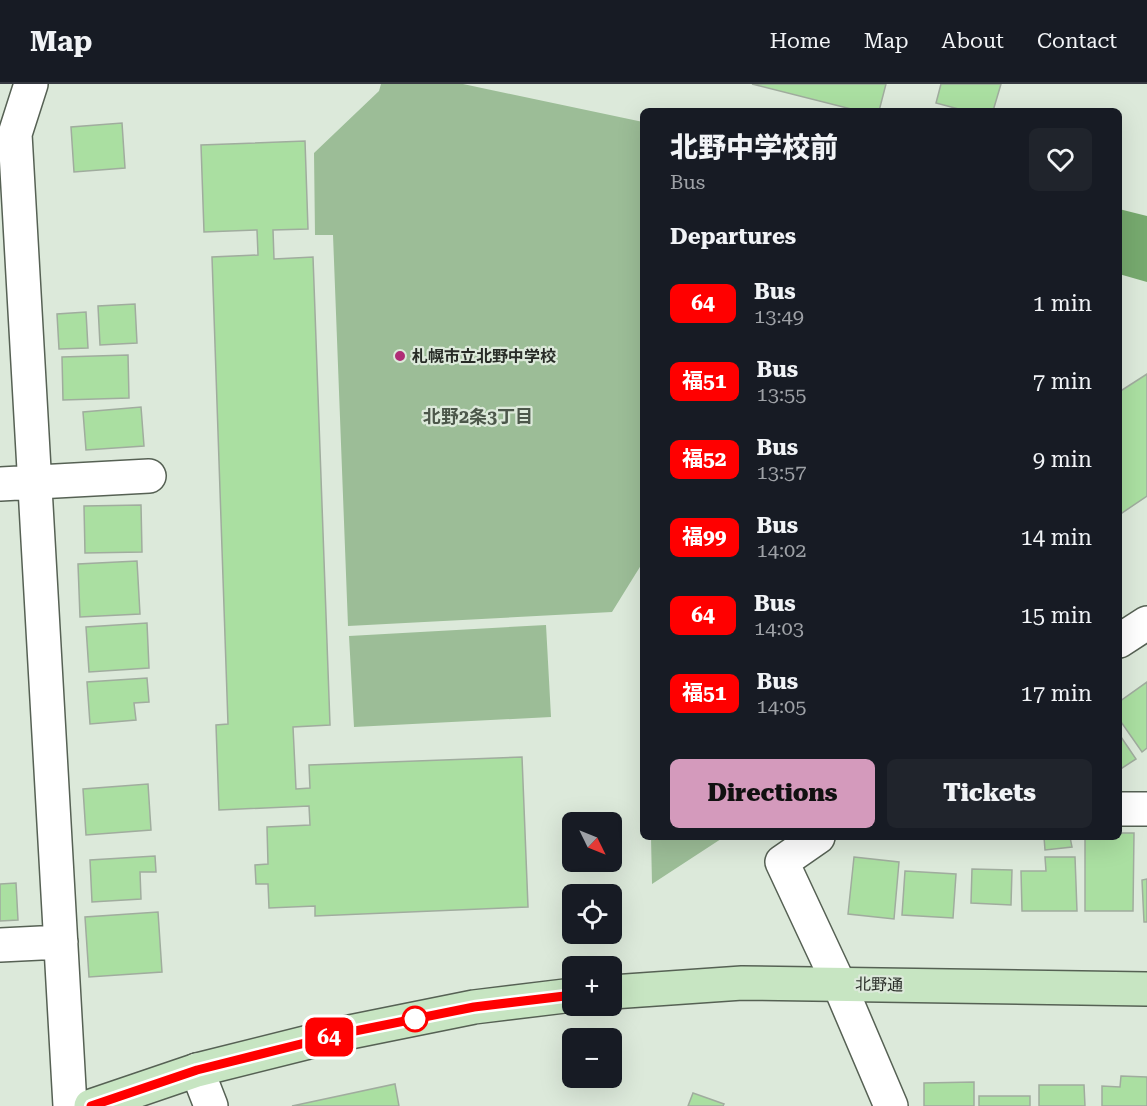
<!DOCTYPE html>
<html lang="en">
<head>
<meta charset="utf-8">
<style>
	body { margin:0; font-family:"Roboto Serif","Noto Sans JP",serif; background:#20242c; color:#f1f3f6; height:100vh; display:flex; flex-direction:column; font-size:22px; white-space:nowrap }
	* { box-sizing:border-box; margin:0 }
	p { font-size:20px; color:#9ea1a6 }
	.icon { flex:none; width:33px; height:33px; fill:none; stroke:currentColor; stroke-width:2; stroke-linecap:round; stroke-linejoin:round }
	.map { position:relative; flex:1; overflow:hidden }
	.sheet { position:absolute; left:640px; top:24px; width:482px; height:732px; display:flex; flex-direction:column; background:#171b24; border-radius:9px; box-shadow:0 6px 24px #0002 }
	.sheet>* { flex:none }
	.badge { padding:0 12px; border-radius:9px; font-size:21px; line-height:39px }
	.needle { width:39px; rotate:133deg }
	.fabs { position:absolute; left:562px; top:728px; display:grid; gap:12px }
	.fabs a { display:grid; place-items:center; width:60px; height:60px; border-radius:9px; background:#171b24; box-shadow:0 6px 24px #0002; font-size:30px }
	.map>.badge { position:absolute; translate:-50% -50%; box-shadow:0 0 0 3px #fff }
	h2 { padding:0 30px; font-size:22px; line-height:54px }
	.round { display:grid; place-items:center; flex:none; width:63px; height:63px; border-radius:9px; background:#20242c }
	.overview { display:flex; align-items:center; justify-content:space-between; height:102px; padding:0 30px }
	h1 { font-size:28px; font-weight:800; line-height:45px }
	.primary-button { display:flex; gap:12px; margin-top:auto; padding:12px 30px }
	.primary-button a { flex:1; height:69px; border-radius:9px; background:#d49abc; color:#111; font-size:24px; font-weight:800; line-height:69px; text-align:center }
	.primary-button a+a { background:#20242c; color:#f1f3f6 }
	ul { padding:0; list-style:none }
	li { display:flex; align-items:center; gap:18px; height:78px; padding:0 30px }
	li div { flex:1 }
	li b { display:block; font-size:22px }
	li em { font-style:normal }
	li .badge { min-width:66px; font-weight:700; text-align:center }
	header { display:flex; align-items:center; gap:36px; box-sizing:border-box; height:84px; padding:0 30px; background:#171b24; border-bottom:2px solid #363941 }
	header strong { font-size:28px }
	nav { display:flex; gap:33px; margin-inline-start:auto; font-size:21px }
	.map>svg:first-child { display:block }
	.green { fill:#9cbd97 }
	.water { fill:#76a96e }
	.building { fill:#aadfa1; stroke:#a0ac9e; stroke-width:1.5 }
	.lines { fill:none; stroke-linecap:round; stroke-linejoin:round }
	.street-casing { stroke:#566154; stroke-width:36 }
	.secondary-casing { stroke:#566154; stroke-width:36 }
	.street { stroke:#fff; stroke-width:33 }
	.secondary { stroke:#c7e5c2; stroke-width:33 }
	.line-casing { stroke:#fff; stroke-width:14 }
	.line { stroke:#f00; stroke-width:9 }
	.poi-dot { fill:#b02d76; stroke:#dce9da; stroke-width:2 }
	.stop-dot { fill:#fff; stroke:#f00; stroke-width:3 }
	.labels { text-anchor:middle; stroke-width:4.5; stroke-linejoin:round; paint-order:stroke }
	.poi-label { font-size:16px; font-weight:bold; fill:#282c27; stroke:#dce9da; text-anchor:start }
	.street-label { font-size:16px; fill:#282c27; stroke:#dce9da }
	.neighbourhood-label { font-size:18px; font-weight:bold; fill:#4c574a; stroke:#dce9da }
</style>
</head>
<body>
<header>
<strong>Map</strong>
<nav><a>Home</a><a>Map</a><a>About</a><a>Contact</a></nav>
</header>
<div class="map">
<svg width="1147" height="1022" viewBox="0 0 1147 1022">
	<rect width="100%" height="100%" fill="#dce9da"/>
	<path class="green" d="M 381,0 L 463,0 L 643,38 L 643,478 L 612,528 L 348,542 L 333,151 L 315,151 L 314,69 L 379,7 Z
		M 546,541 L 551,633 L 354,643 L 349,552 Z
		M 651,753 L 724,753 L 652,800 Z"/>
	<path class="water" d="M 1119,125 L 1147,132 L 1147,198 L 1119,190 Z"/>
	<path class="building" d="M 752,0 L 886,0 L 879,27 L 859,27 Z
		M 941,0 L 1001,0 L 993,27 L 966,27 L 936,19 Z
		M 122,39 L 125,84 L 74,88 L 71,43 Z
		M 305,57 L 308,145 L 273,146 L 274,175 L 313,173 L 330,641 L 293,643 L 296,705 L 310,704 L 309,681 L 522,673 L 528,823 L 315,832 L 315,822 L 269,824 L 268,800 L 256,800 L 255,781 L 268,780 L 267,743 L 310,741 L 309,722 L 219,726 L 216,641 L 228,640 L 212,173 L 258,171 L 257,146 L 204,148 L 201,61 Z
		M 135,220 L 137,259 L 100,261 L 98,222 Z
		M 86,228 L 88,264 L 59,265 L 57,230 Z
		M 128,271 L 129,314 L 63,316 L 62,273 Z
		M 1147,290 L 1147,412 L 1119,431 L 1119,308 Z
		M 141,323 L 144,362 L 86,366 L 83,328 Z
		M 141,421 L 142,468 L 85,469 L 84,422 Z
		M 137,477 L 140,530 L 80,533 L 78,480 Z
		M 147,539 L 149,584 L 89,588 L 86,543 Z
		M 147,594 L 149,618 L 134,619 L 136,636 L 90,640 L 87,598 Z
		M 1147,598 L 1147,664 L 1142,668 L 1119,635 L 1119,618 Z
		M 1119,650 L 1136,675 L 1119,686 Z
		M 148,700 L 151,746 L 86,751 L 83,705 Z
		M 1119,749 L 1134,749 L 1133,827 L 1085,827 L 1085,753 L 1119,753 Z
		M 1044,753 L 1070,753 L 1072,763 L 1045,766 Z
		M 155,772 L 156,788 L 140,788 L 141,815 L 92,818 L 90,776 Z
		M 854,773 L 899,778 L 894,835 L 848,830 Z
		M 1045,773 L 1075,773 L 1077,827 L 1022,827 L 1021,787 L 1046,787 Z
		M 972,785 L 1012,786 L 1011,821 L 971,819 Z
		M 905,787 L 956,790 L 953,834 L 902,831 Z
		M 1147,795 L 1147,838 L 1144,838 L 1142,796 Z
		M 16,799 L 18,836 L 0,837 L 0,800 Z
		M 158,828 L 162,888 L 89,893 L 85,833 Z
		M 1121,992 L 1147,993 L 1147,1022 L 1102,1022 L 1102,1002 L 1120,1003 Z
		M 974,998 L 974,1022 L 924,1022 L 924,999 Z
		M 395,1000 L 399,1022 L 292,1022 Z
		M 1039,1001 L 1084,1001 L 1085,1022 L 1039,1022 Z
		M 693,1009 L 724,1020 L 723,1022 L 688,1022 Z
		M 979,1012 L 1030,1012 L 1030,1022 L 979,1022 Z"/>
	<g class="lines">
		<g class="street-casing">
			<path id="street" d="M 31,0 L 15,50 L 70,1022
				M 0,400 L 149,392
				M 1119,557 L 1147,539
				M 1119,725 L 1147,725
				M 818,753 L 782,778 L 839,900 L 891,1022
				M 0,861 L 61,858
				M 197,986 L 211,1022"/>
		</g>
		<g class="secondary-casing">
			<path id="secondary" d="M 612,908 L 742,899 L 1147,905
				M 91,1022 L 197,986 L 345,949 L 474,923 L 573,911"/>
		</g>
		<use href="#street" class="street"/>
		<use href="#secondary" class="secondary"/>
	</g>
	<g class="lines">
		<g class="line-casing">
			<path id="line" d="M 91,1022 L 197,986 L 345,949 L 474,923 L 573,911"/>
		</g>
		<use href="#line" class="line"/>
	</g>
	<circle class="poi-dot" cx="400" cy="272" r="6"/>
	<circle class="stop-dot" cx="415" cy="935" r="12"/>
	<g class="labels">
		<g class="poi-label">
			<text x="412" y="278">札幌市立北野中学校</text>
		</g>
		<g class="street-label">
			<text transform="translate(879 900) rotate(1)" y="6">北野通</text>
		</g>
		<g class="neighbourhood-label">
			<text x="478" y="339">北野2条3丁目</text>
		</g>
	</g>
</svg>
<div class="fabs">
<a><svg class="needle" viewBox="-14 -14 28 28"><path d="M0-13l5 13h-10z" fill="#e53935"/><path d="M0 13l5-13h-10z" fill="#9ea1a6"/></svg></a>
<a><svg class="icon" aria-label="locate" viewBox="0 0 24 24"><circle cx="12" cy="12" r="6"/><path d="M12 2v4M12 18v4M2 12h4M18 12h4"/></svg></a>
<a>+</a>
<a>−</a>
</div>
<b class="badge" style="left:329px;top:953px;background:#f00;color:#fff">64</b>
<section class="sheet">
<div class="overview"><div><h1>北野中学校前</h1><p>Bus</p></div><a class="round"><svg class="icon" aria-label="heart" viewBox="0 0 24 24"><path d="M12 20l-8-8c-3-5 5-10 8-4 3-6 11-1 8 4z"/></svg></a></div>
<h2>Departures</h2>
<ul>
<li><span class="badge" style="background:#f00;color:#fff">64</span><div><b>Bus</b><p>13:49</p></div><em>1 min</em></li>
<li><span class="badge" style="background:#f00;color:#fff">福51</span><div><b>Bus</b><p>13:55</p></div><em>7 min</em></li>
<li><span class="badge" style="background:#f00;color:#fff">福52</span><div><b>Bus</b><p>13:57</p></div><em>9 min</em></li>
<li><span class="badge" style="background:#f00;color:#fff">福99</span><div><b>Bus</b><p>14:02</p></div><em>14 min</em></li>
<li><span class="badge" style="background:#f00;color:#fff">64</span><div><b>Bus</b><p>14:03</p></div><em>15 min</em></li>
<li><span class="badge" style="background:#f00;color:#fff">福51</span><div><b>Bus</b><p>14:05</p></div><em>17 min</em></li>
</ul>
<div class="primary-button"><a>Directions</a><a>Tickets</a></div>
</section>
</div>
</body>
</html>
